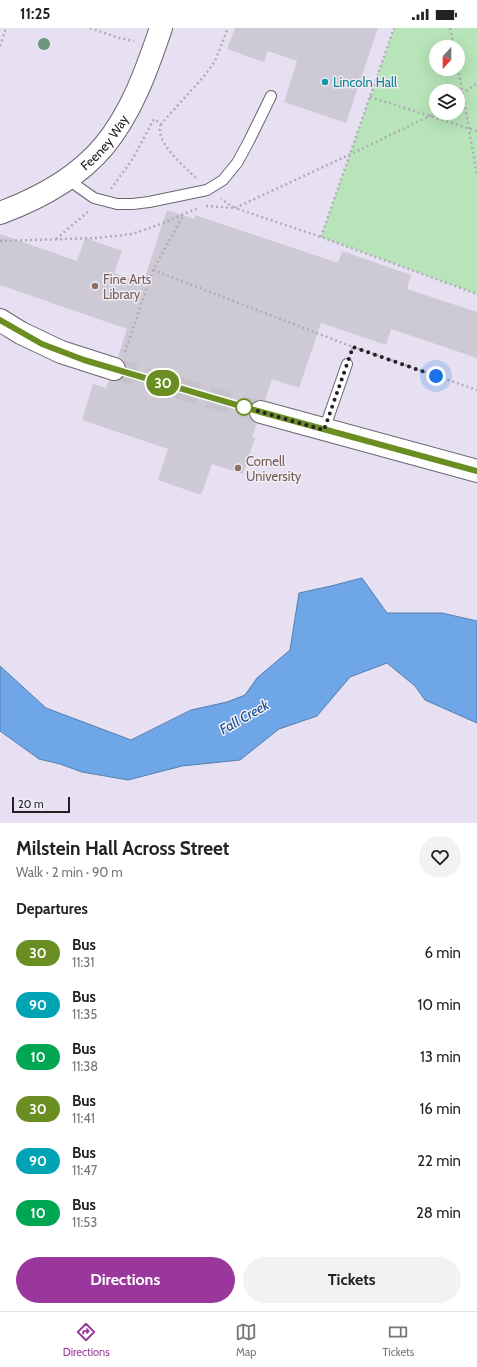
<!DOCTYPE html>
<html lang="en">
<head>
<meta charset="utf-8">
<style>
	body { margin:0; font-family:Cabin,sans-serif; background:#f2f2f2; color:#222; height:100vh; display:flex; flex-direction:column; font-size:15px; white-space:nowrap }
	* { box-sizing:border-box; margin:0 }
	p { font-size:13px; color:#767676 }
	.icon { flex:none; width:22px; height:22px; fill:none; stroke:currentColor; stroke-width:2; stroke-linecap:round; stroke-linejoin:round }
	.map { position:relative; height:795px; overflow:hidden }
	.sheet { display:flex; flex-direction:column; background:#fff; flex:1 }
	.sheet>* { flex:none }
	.badge { padding:0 8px; border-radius:13px; font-size:14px; line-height:26px }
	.needle { width:26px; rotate:201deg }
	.controls { position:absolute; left:429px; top:12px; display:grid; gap:8px }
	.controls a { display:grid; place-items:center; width:36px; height:36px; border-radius:50%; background:#fff; box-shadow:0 4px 16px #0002; font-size:20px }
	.scale { position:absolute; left:12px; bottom:10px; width:58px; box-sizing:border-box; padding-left:4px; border:2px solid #232125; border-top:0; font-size:11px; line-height:14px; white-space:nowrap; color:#232125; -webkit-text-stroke:3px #f0ecf7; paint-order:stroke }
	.you { position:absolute; width:20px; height:20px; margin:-10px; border:3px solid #fff; border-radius:50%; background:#1a73e8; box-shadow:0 0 0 6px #1a73e833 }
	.map>.badge { position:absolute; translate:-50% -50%; box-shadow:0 0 0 2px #fff }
	h2 { padding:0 16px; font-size:15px; line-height:36px }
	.round { display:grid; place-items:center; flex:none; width:42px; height:42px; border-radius:21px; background:#f2f2f2 }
	.overview { display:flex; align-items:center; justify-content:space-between; height:68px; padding:0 16px }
	h1 { font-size:19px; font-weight:700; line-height:30px }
	.primary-button { display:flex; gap:8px; margin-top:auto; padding:8px 16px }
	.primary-button a { flex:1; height:46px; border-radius:24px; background:#9a379d; color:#fff; font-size:16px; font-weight:700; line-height:46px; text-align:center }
	.primary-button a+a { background:#f2f2f2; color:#222 }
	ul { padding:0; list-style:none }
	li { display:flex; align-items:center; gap:12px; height:52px; padding:0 16px }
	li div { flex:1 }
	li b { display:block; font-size:15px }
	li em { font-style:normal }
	li .badge { min-width:44px; font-weight:700; text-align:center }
	.status { display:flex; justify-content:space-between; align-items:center; height:28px; padding:0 20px; background:#fff; direction:ltr }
	.status svg { height:11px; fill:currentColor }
	.menu { display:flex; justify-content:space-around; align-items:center; height:56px; border-top:1px solid #e0e0e0; background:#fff; font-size:11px; color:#767676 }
	.menu a { display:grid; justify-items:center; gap:2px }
	.menu .current { color:#9a379d }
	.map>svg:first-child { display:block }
	.built { fill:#e6e0f2; fill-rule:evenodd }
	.green { fill:#b7e4b8; fill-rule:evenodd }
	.water { fill:#6fa6e7; stroke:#587ead }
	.building { fill:#cecad5 }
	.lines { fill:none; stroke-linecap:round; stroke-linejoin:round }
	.secondary-tunnel { stroke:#c7c3cd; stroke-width:22; stroke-dasharray:22 11; stroke-linecap:butt }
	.lane-casing { stroke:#69666f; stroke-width:12 }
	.secondary-casing { stroke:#69666f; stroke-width:24 }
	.path { stroke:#b1adb6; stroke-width:2.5; stroke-dasharray:2 3; stroke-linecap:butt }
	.lane { stroke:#fff; stroke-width:10 }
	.secondary { stroke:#fff; stroke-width:22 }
	.tree { fill:#6d9579 }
	.line-casing { stroke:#fff; stroke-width:9 }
	.line { stroke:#6b8e23; stroke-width:6 }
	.walk { stroke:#232125; stroke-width:4; stroke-dasharray:0 7.2 }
	.culture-dot { fill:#0f9aa8; stroke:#f0ecf7; stroke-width:1.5 }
	.education-dot { fill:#8d6e63; stroke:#f0ecf7; stroke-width:1.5 }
	.stop-dot { fill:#fff; stroke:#6b8e23; stroke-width:2 }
	.labels { text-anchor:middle; stroke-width:3; stroke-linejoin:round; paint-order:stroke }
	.culture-label { font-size:13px; fill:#0d838f; stroke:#f0ecf7; text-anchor:start }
	.street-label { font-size:13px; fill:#232125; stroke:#f0ecf7 }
	.education-label { font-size:13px; fill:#785e54; stroke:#f0ecf7; text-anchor:start }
	.water-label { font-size:14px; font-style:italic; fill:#154d89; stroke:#f0ecf7 }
</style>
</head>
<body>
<div class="status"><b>11:25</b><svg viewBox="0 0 49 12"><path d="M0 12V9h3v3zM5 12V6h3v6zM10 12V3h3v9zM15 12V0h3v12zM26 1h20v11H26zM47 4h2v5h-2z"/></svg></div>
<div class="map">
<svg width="477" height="795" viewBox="0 0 477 795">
	<rect width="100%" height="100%" fill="#f0ecf7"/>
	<path class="built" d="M 0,0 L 477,0 L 477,795 L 0,795 ZM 436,19 L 458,19 L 458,41 L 436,41 ZM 436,63 L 458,63 L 458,85 L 436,85 Z"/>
	<path class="green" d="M 394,0 L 477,0 L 477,266 L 321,209 ZM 436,19 L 458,19 L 458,41 L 436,41 ZM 436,63 L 458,63 L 458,85 L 436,85 Z"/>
	<path class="water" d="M 362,550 L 387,585 L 442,585 L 477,593 L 477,695 L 425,672 L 415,658 L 387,635 L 350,649 L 317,688 L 279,701 L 240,732 L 182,738 L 128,752 L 82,744 L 60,736 L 39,731 L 0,703 L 0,638 L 46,680 L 131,712 L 191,682 L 227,674 L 245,667 L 257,650 L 290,622 L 299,565 L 331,558 Z"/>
	<path class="building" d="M 235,0 L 378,0 L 346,95 L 284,74 L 297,33 L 268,23 L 264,34 L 227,21 Z
		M 167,182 L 194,191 L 195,187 L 338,235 L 342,223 L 411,247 L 407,261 L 477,284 L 477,330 L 391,301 L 386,317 L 321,295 L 299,360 L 272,351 L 265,372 L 257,372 L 252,375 L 249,380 L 249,388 L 252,392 L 257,396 L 252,409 L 255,410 L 243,446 L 212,436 L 201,467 L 158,452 L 168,421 L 82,392 L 93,356 L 106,360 L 109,353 L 117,353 L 122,350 L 126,345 L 126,338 L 123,332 L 118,329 L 127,301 L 0,257 L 0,206 L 77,233 L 85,210 L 122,223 L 114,245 L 143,255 Z"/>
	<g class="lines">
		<path class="secondary-tunnel" d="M 114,341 L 261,384"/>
		<g class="lane-casing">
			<path id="lane" d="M 67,151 L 94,170 L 117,176 L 133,176 L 149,174 L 207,162 L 223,152 L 237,135 L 249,113 L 271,68
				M 324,402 L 347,336"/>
		</g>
		<g class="secondary-casing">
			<g id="secondary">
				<path id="s1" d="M 0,185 C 38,171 78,149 104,118 C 132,84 147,41 161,0"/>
				<path d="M 0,292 L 21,305 L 61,324 L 114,341"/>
				<path d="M 261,384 L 477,443"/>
			</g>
		</g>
		<path class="path" d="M 90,0 L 119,10 L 134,13
			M 450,0 L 454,19
			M 0,18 L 6,0
			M 458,40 L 477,146
			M 370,69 L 477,103
			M 458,69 L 477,55
			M 436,85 L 349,127 L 235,180 L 321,209 L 477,266
			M 161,96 C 154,114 184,138 196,150
			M 111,161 L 132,132 L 154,91 L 161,96 L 206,46 L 215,33 L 228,0
			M 206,178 L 235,180 L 221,171
			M 321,209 L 394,0
			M 56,211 L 89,183
			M 0,213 L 97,210 L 132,206 L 161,196 L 198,180
			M 153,242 L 353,319 L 352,322
			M 353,319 L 477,362
			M 125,324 L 153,242 L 183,188"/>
		<use href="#lane" class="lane"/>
		<use href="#secondary" class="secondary"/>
	</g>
	<circle class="tree" cx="44" cy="16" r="6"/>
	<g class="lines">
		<g class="line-casing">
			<path id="line" d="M 0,292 L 42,316 L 84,332 L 261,384 L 477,443"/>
		</g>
		<use href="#line" class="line"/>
		<path class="walk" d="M 244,379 L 324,402 L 353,319 L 436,348"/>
	</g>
	<circle class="culture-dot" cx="325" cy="54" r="4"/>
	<g class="education-dot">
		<circle cx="95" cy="258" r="4"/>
		<circle cx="238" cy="440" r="4"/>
	</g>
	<circle class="stop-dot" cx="244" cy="379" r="8"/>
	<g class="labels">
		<g class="culture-label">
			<text x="333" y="59">Lincoln Hall</text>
		</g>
		<g class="street-label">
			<text dy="5" stroke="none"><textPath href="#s1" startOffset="128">Feeney Way</textPath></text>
		</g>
		<g class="education-label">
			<text x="103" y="256">Fine Arts<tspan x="103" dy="15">Library</tspan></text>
			<text x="246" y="438">Cornell<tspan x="246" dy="15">University</tspan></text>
		</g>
		<g class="water-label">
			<text transform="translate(244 689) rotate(-30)" y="5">Fall Creek</text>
		</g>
	</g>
</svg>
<div class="controls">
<a><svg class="needle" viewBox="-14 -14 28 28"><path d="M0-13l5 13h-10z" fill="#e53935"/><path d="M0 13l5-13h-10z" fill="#767676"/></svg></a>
<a><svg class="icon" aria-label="layers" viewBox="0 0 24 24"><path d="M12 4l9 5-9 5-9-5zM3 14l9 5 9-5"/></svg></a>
</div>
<div class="scale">20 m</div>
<div class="you" style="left:436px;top:348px"></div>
<b class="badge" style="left:163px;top:355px;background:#6b8e23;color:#fff">30</b>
</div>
<section class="sheet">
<div class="overview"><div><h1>Milstein Hall Across Street</h1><p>Walk · 2 min · 90 m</p></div><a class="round"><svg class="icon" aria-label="heart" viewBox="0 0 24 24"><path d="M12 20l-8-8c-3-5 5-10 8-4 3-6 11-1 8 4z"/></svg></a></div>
<h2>Departures</h2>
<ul>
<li><span class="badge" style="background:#6b8e23;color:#fff">30</span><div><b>Bus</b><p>11:31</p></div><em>6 min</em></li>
<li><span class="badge" style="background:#00a3b4;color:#fff">90</span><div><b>Bus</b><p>11:35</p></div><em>10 min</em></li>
<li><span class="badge" style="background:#00a651;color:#fff">10</span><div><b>Bus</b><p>11:38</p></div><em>13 min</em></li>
<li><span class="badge" style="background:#6b8e23;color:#fff">30</span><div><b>Bus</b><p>11:41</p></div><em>16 min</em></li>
<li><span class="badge" style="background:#00a3b4;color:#fff">90</span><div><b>Bus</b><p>11:47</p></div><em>22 min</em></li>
<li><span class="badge" style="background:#00a651;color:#fff">10</span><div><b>Bus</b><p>11:53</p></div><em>28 min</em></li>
</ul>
<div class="primary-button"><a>Directions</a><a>Tickets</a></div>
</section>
<nav class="menu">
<a class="current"><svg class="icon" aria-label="directions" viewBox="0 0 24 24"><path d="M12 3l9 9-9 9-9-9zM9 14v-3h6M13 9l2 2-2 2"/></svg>Directions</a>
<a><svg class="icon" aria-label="map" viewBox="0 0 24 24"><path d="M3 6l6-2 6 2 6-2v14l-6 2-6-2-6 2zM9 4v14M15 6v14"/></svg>Map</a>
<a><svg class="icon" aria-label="tickets" viewBox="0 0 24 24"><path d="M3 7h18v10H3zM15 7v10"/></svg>Tickets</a>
</nav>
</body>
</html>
